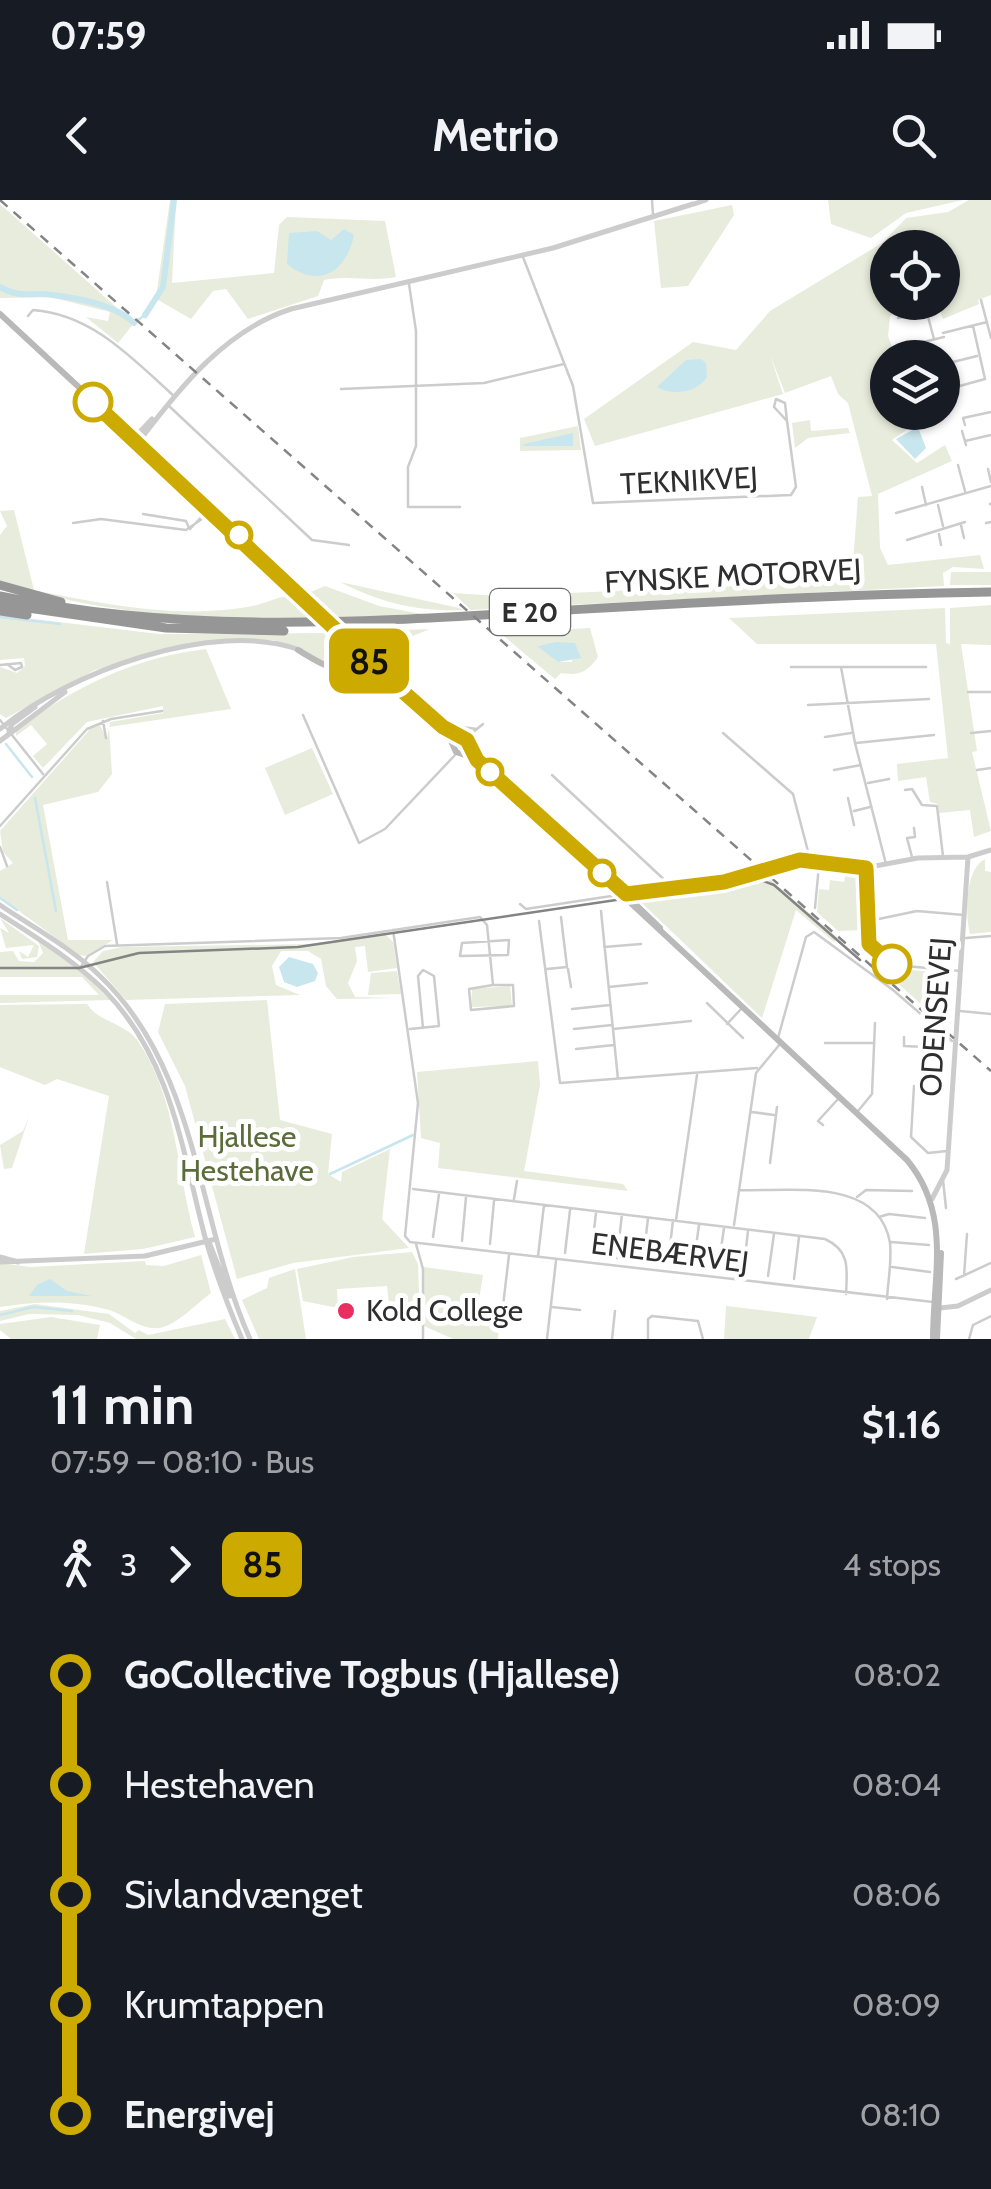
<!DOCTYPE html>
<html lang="en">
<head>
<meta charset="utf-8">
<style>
	body { margin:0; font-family:Cabin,sans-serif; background:#20242c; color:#f1f3f6; height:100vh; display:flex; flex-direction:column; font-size:38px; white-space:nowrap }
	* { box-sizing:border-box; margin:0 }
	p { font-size:32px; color:#9ea1a6 }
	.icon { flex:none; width:55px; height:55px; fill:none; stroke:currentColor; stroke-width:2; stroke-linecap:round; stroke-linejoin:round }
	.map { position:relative; height:1139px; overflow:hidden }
	.side { display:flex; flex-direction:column; background:#171b24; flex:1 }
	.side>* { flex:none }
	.badge { padding:0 20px; border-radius:15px; font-size:35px; line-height:65px }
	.controls { position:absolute; left:870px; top:30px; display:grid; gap:20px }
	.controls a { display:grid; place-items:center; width:90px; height:90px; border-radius:50%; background:#171b24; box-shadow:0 2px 8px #0004; font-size:50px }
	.map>.badge { position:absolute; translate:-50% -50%; box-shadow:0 0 0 5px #fff }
	.legs { display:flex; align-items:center; gap:15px; height:110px; padding:0 50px; font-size:32px }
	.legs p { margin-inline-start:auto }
	.head { display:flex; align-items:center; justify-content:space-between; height:170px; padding:0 50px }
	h1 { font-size:55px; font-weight:800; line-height:75px }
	ul { padding:0 50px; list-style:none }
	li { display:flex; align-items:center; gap:35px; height:110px; font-size:38px }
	li i { display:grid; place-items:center; width:15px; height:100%; margin:0 12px; background:currentColor }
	li i::after { content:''; width:25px; height:25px; margin:-12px; border:8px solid; border-radius:50%; background:#171b24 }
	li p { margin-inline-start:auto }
	li:first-child i { background:linear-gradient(#0000 50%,currentColor 0) }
	li:last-child i { background:linear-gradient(currentColor 50%,#0000 0) }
	.status { display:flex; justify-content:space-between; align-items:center; height:70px; padding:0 50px; background:#171b24; direction:ltr }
	.status svg { height:28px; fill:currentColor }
	header { display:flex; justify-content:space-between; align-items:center; height:130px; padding:0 50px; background:#171b24; font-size:45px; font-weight:800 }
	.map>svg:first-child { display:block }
	.green { fill:#e8ecdc; fill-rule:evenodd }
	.water { fill:#c8e6ed }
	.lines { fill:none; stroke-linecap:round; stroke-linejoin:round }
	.stream { stroke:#c8e6ed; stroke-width:2.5 }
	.river { stroke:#c8e6ed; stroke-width:6 }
	.minor { stroke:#ccc; stroke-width:2.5 }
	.tertiary { stroke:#ccc; stroke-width:5 }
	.secondary { stroke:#b9b9b9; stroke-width:6 }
	.motorway { stroke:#969696; stroke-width:9 }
	.tram { stroke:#848484; stroke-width:2.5 }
	.rail { stroke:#848484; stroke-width:2.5; stroke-dasharray:10 8; stroke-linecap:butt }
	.secondary-bridge { stroke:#b9b9b9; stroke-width:6 }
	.line-1-casing { stroke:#fff; stroke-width:22 }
	.line-1 { stroke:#ca0; stroke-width:15 }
	.stop-1-dot { fill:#fff; stroke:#ca0; stroke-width:5 }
	.poi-dot { fill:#e92e60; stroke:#fff; stroke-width:4 }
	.labels { text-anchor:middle; stroke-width:10; stroke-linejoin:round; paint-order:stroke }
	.shield { fill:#fff; stroke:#6d6d6d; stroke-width:2.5 }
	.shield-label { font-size:28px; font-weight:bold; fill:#2f2f2f }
	.street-label { font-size:30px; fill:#2f2f2f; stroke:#fff }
	.park-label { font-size:30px; fill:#5b6c3b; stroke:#fff }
	.poi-label { font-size:30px; fill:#2f2f2f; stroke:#fff; text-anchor:start }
</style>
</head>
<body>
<div class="status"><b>07:59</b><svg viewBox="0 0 49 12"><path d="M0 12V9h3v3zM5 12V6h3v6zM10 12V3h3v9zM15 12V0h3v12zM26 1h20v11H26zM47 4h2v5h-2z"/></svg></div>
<header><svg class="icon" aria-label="back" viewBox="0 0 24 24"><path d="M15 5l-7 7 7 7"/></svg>Metrio<svg class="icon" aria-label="search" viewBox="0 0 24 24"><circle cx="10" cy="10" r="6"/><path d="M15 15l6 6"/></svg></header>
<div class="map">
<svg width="991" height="1139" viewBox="0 0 991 1139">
	<rect width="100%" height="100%" fill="#fff"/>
	<path class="green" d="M 170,0 L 176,0 L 172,83 L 274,73 L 279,25 L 287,17 L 385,21 L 396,77 C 371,82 350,75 324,80 L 318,96 L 248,119 L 226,89 L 213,91 L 191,119 L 158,100 L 146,119 L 142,114 L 156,97 Z
		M 828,0 L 963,0 L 906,13 L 871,38 L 831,24 Z
		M 969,0 L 991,0 L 991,95 L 978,100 L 979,104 L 943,119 L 937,103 L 942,102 L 942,48 L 888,48 L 888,102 L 892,103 L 895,113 L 890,116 L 888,136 L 896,157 L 888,158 L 888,212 L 940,213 L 941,217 L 921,220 L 892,240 L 917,263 L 945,245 L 952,261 L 878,294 L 880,348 L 888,365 L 980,355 L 984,369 L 953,367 L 943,373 L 944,386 L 471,410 L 453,393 L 499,396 L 736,386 L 753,379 L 852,376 L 858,297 L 872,296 L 848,203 L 838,194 L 831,176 L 785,193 L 770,155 L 783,194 L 595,246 L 584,219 L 693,142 L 736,150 L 770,111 L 882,43 L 906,18 L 948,12 Z
		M 0,4 L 134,123 L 118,143 L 86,117 L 108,121 L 110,112 L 50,97 L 0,98 Z
		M 732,5 L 734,15 L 688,86 L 661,88 L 654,21 Z
		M 810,220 L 811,231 L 848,228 L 850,233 L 808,238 L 795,248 L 792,223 Z
		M 578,226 L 581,250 L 520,251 L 520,238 Z
		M 14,310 L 34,390 C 101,404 178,419 247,407 C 262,405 277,397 292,395 L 321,421 C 213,419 103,417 0,381 L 0,335 L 7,326 L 0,311 Z
		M 951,372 L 991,372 L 991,385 L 950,385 Z
		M 340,382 L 459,408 L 464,410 C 418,412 381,403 340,382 Z
		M 325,386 L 379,406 L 427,415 L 336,421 L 308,393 Z
		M 991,405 L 991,445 L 961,444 L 977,551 L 972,552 L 991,631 L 974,637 L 970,610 L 939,613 L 938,604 L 930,602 L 926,577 L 898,581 L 897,564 L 948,558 L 936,444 L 757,444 L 729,418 L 945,408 L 946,443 L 950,444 L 950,408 Z
		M 0,415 L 159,434 L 332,433 L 356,453 L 348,462 L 325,461 L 273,440 L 199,443 L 95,470 L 6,518 L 0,514 L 0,467 L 17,473 L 25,466 L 24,458 L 0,460 Z
		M 590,428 L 598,457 C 587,472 580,476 561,473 L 555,479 L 500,433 ZM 575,443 L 572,462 L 558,462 L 538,445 Z
		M 430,429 L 375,451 L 350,432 Z
		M 206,449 L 231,509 L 109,527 L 112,574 L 98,592 L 43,605 L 68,740 L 113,740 L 86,756 L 79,755 L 0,697 L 0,671 L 13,663 L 3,652 L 0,631 L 91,528 L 100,525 L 107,539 L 110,522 L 163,513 L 163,506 L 87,522 L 43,568 L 33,556 L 47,544 L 31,525 L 16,536 L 16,530 C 76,486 133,458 206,449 Z
		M 312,548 L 333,594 L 285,615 L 265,568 Z
		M 985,659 L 985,671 L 991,672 L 991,732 L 970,734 C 965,715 965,669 985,659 Z
		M 846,672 L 863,675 L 865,730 L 838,731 L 817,712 L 819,689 L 829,690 L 830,680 L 844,682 Z
		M 765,675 L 838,738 L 834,742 L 796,710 L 762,818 L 642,703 L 680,695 L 645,698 L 645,695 L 753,677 L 755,682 L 717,689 L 759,684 L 757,677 Z
		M 0,718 L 39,746 L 37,757 L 22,759 L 19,751 L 28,757 L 34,745 L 6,748 L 0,728 L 9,733 Z
		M 384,733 L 393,742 L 397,768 L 368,772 L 365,746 L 355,747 L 357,761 L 348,783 L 355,797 L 398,798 L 337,799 L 326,786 L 321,759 L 308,751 L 281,751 L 272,766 L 276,785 L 300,795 L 126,800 L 93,762 L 103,751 L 122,747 L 310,744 Z
		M 38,741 L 81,771 L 110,800 L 0,803 L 0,795 L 99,795 L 82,777 L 0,777 L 0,752 L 13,751 L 19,761 L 34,762 L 43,753 Z
		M 890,768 L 942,773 L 940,801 L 930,801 L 929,811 L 886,773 Z
		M 397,771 L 401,794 L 368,795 L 371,773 Z
		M 510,786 L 512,806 L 471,807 L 472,789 Z
		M 267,800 L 280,920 L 332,934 L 328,974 L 341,982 L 342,972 L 390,949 L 382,1019 L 409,1048 L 293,1063 L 237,1079 L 185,886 L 158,832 L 165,804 Z
		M 87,804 C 98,822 125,823 137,840 C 177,897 176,969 195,1037 L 143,1049 L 84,1054 L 109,896 L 57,879 L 45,885 L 0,867 L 0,805 Z
		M 538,861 L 540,885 L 524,971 L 623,984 L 628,991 L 438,968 L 440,943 L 421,938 L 417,872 Z
		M 29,917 L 12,968 L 4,969 L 0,945 L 23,931 Z
		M 412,1052 L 418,1064 L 420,1117 L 390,1114 L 387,1086 L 337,1089 L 338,1108 L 303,1101 L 297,1069 L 353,1057 Z
		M 201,1055 L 211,1093 C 196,1104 178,1124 160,1128 C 142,1131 125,1115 109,1110 C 73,1100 36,1101 0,1107 L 0,1063 L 31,1067 L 145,1061 L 146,1065 L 164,1066 Z
		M 424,1067 L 483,1075 L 476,1118 L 499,1122 L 498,1139 L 453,1139 L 424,1126 Z
		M 295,1069 L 306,1139 L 259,1139 L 242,1100 L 267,1088 L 269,1078 Z
		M 35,1104 L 109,1114 L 135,1133 L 139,1130 L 148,1135 L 225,1119 L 235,1139 L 136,1139 L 110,1123 L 78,1115 L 29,1114 L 0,1121 L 0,1111 Z
		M 726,1106 L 817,1117 L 809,1139 L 724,1139 Z
		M 51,1117 L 100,1125 L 97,1139 L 11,1139 L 0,1130 L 0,1124 Z"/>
	<path class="water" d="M 344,29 L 354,35 C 347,71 319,90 287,64 L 289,33 L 317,31 L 331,40 Z
		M 701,159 L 706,163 L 707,177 C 697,193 672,196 657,187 L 686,160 Z
		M 918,227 L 926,248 L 915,259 L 896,239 Z
		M 573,233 L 573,246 L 523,246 L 524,244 Z
		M 556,442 L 575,443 L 581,458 L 558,462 L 537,446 Z
		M 289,757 L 313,764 L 318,773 L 315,781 L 297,787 L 284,782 L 279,767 Z
		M 50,1079 L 67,1091 L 92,1096 L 29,1096 L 37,1085 Z"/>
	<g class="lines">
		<path class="stream" d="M 134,123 L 145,115
			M 0,417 L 60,424
			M 6,544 L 32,577
			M 35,598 L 56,711
			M 0,698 L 17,710
			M 330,974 L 413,935
			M 0,1115 L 33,1107 L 72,1111"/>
		<path class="river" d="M 0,87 C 24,100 29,91 53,95 C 77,98 116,105 134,123
			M 145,115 L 163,87 L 174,0"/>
		<path class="minor" d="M 652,0 L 653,15
			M 523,57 L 573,186 L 593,303 L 791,295 L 796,287 L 787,221 L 774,207 L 776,199 L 785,203 L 787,221
			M 409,84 L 416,131 L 416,246 L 408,267 L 408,307 L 460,307
			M 981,100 L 991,138
			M 924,102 L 934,139
			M 28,116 L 33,110 C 92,114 133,159 175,197
			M 898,118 L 926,111
			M 943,133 L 987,122
			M 903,147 L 944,137
			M 949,163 L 977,156
			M 956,187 L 985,179 L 973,126
			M 341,189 L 484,183 L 564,164
			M 169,206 L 312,340 L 349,345
			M 965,225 L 963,218 L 991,212
			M 962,231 L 966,245
			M 965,241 L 991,235
			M 958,265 L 965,291
			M 988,269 L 991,282
			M 922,287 L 926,305
			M 990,304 L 991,304
			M 938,305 L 943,326
			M 896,313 L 991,286
			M 143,314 L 186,321 L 189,328
			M 73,323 L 101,319 L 186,330 L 212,312
			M 986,323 L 991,322
			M 961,325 L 964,338
			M 190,329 L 209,309
			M 939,334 L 941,345
			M 907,340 L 965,322
			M 0,465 L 21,463 L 22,467 L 15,470 L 7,464
			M 791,467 L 841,467 L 855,543 L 886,664
			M 842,467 L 926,467
			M 411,487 L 454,526 L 477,529
			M 968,492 L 991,492
			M 808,505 L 929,499
			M 303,515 L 359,643 L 385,629 L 456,554
			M 0,520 L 43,574
			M 103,521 L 106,538
			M 723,533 L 793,594 L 810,659
			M 971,533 L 991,531
			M 825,537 L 851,533
			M 466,538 L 483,524
			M 856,543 L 934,535
			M 834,570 L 861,565
			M 977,570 L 991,568
			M 552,575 L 671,686
			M 868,583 L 889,579
			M 905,590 L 912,589 L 922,605 L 937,606 L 943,656
			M 848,598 L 854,625
			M 854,611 L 870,607
			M 536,612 L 543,611 L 620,686
			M 0,626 L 87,529 L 111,519 L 162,511
			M 0,647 L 7,666
			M 912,657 L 907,638 L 915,637 L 914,628
			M 866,672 L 869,744 L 894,765 L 961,771
			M 107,682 L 117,744
			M 520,704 L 526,709 L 618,695
			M 815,708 L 819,665
			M 601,711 L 618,879
			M 539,721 L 560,883 L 757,868
			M 869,721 L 917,711 L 964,715
			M 393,730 L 418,903 L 405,1036 L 410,1042 L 933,1102
			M 966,738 L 991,736
			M 509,740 L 508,755 L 460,756 L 462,743 Z
			M 604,747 L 641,744
			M 80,768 L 88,756 L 105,746 L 341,738 L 480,717 L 487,725 L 493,785
			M 547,769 L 567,767 L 561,717
			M 568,769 L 571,787
			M 493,785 L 513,785 L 514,806 L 471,810 L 469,789 Z
			M 609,787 L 647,783
			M 707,803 L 743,838
			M 572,809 L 610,805
			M 960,811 L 991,814
			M 727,824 L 742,808
			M 410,829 L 439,826 L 434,776 L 423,770 L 418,776 L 423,828
			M 574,829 L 612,825
			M 613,829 L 691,821
			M 904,837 L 904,846 L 925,847 L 928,822
			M 778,838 L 806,737 L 814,732 L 893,790 L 952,841
			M 825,843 L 873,843
			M 576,849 L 614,845
			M 924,873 L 926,857 L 942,834
			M 914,886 L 911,937 L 928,953 L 947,951
			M 858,911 L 872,894 L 875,823
			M 752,912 L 774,915
			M 823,925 L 818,921 L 839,898
			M 770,963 L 777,907
			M 943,980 L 946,1008
			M 413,989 L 825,1039 C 851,1051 847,1070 846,1094
			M 740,990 C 789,992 879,976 890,1043 C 892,1061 888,1081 887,1099
			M 857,997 L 866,990 L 912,991
			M 514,999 L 517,981
			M 879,1017 L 889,1014 L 925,1018
			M 676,1020 L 697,875
			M 734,1025 L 756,873 L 780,844
			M 433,1037 L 439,994
			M 462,1041 L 466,997
			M 891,1042 L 929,1045
			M 416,1044 L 423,1069 L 423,1139
			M 490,1044 L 494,1001
			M 565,1053 L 570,1010
			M 538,1056 L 544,1005
			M 591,1056 L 596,1013
			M 617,1058 L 622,1014
			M 643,1061 L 648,1018
			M 668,1064 L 673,1020
			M 892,1067 L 930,1072
			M 693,1068 L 699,1025
			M 718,1070 L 724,1028
			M 743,1074 L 748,1031
			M 768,1076 L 774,1034
			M 964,1076 L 967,1034
			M 794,1079 L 799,1037
			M 956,1079 L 991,1063
			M 552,1107 L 580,1110
			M 501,1123 L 509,1055
			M 547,1139 L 556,1061
			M 612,1139 L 615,1111
			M 648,1139 L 648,1119 L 652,1116 L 698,1121 L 703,1139
			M 969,1139 L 973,1125 L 991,1116"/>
		<path class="tertiary" d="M 694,4 L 706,0
			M 136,236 L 152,219
			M 140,240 C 181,186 226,130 291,109 L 553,48 L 693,4
			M 332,466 L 353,463 L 359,454
			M 0,529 C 68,473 213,418 300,450
			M 9,532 L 12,524 L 35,507
			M 0,541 L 65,492
			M 626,694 L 724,682 L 800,660 L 859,669 L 918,658 L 968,657 L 991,650
			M 0,705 C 34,728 70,747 100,776 C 200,872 196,1018 250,1139
			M 0,714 C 37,738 74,760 105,791 C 172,860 182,950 205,1037 C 215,1072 228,1106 242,1139
			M 932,999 L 947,970 L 968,657
			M 209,1042 L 230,1096
			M 0,1057 L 18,1062
			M 0,1062 L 145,1056 L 216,1039
			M 940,1108 L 958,1106 L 991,1090"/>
		<path class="secondary" d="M 0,114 L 83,191
			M 83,191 L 259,355
			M 101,205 L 157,258
			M 207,305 L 238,334
			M 257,354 L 317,413
			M 292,383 L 323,412
			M 347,441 L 443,527 L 467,540 L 477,560 L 907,960 C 952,1014 933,1075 933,1139
			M 298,450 C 323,465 344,480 371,460
			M 447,532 L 456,552 L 474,558
			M 608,678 L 660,728
			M 937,1139 L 941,1053"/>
		<path class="motorway" d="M 0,385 L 61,402
			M 0,396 C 184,435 365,422 551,411 C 698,402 844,394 991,392
			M 0,404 L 166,428 L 284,431
			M 0,411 L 27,415"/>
		<path class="tram" d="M 0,768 L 79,768 L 139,753 L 298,747 L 758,679 L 774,685 L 860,760"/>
		<path class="rail" d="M 0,0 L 991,871"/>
		<path class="secondary-bridge" d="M 323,412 L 354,441
			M 317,413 L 347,441"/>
	</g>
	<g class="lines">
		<g class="line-1-casing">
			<path id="line-1" d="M 93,202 L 382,473 L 443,527 L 467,540 L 477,560 L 626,694 L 724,682 L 800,660 L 866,668 L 869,744 L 892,764"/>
		</g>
		<use href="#line-1" class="line-1"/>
	</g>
	<g class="stop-1-dot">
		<circle cx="93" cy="202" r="18"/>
		<circle cx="239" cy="335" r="12"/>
		<circle cx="490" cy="572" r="12"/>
		<circle cx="602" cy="673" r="12"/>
		<circle cx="892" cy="764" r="18"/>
	</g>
	<circle class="poi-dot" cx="346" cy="1111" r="10"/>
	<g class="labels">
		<rect class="shield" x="490" y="389" width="80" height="46" rx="8"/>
		<g class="shield-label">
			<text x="530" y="422">E 20</text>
		</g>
		<g class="street-label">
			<text transform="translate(689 281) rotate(-3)" y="10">TEKNIKVEJ</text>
			<text transform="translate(733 376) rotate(-3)" y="10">FYNSKE MOTORVEJ</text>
			<text transform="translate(936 817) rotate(-86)" y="10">ODENSEVEJ</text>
			<text transform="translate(670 1053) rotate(7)" y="10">ENEBÆRVEJ</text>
		</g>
		<g class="park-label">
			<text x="247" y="947">Hjallese<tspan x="247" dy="34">Hestehave</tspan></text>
		</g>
		<g class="poi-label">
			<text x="366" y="1121">Kold College</text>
		</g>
	</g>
</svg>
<div class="controls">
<a><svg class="icon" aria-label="locate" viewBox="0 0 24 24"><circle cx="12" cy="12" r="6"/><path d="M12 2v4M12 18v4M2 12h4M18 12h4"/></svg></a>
<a><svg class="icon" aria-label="layers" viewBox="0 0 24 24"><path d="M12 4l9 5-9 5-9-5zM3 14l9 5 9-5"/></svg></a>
</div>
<b class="badge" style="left:369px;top:461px;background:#ca0;color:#111">85</b>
</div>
<section class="side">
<div class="head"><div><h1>11 min</h1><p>07:59 – 08:10 · Bus</p></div><b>$1.16</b></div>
<div class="legs"><svg class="icon" aria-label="walk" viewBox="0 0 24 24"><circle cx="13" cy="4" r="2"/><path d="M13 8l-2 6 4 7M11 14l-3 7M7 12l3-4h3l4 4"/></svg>3<svg class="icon" aria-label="forward" viewBox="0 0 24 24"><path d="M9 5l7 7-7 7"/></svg><b class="badge" style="background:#ca0;color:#111">85</b><p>4 stops</p></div>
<ul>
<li><i style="color:#ca0"></i><b>GoCollective Togbus (Hjallese)</b><p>08:02</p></li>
<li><i style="color:#ca0"></i><span>Hestehaven</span><p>08:04</p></li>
<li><i style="color:#ca0"></i><span>Sivlandvænget</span><p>08:06</p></li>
<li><i style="color:#ca0"></i><span>Krumtappen</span><p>08:09</p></li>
<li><i style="color:#ca0"></i><b>Energivej</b><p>08:10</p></li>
</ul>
</section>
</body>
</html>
